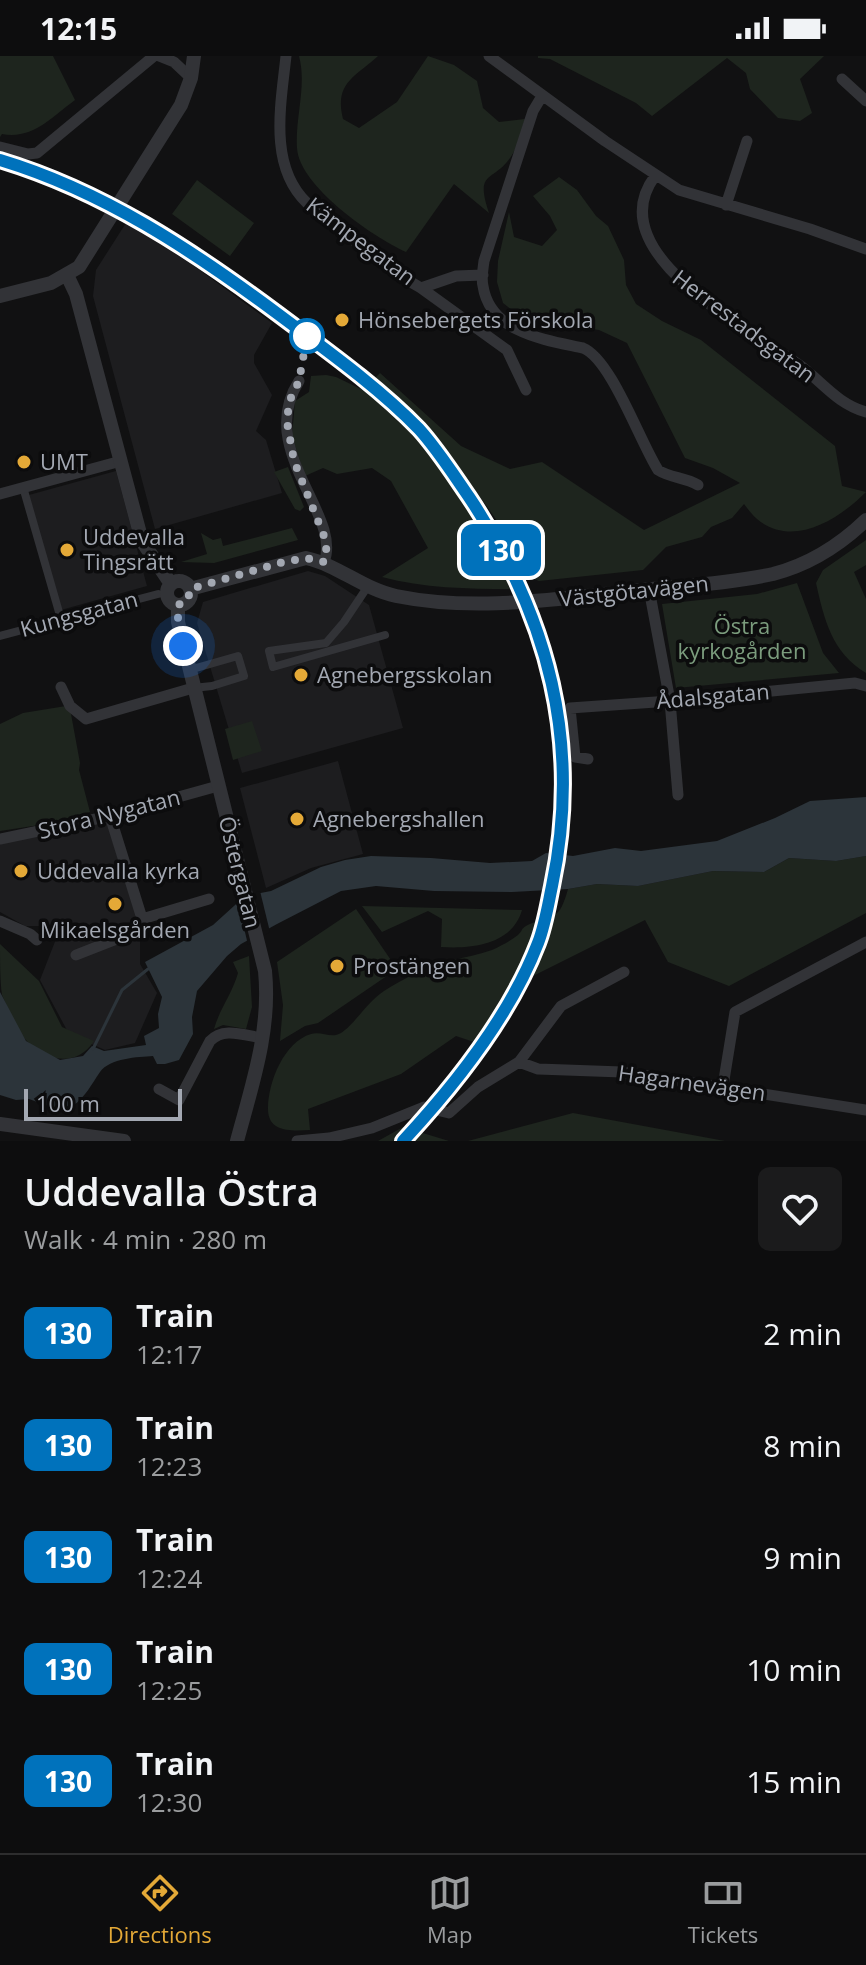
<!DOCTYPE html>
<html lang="en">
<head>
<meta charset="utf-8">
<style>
	body { margin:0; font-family:"Open Sans",sans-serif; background:#1b1b1c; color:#f1f3f6; height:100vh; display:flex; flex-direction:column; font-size:30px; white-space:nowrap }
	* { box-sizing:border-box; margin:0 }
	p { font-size:26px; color:#9a9c9e }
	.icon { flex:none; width:44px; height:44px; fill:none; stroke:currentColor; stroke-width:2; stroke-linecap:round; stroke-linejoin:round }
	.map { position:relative; height:1085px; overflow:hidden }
	.drawer { display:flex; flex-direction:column; background:#0d0d0e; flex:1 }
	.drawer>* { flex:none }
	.badge { padding:0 16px; border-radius:12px; font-size:28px; line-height:52px }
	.scale { position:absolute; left:24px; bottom:20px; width:158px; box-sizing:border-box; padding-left:8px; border:4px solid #a3a8b2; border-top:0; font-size:22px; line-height:28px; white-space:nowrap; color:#a3a8b2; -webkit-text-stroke:6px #0c0c0d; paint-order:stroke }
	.you { position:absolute; width:40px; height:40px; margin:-20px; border:6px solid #fff; border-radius:50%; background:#1a73e8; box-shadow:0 0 0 12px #1a73e833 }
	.map>.badge { position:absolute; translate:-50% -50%; box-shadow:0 0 0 4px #fff }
	.round { display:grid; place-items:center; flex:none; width:84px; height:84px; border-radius:12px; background:#1b1b1c }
	.headline { display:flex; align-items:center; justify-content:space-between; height:136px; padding:0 24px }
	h1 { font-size:38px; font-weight:600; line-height:60px }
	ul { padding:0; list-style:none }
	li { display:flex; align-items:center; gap:24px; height:112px; padding:0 24px }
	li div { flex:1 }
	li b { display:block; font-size:30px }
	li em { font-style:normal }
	li .badge { min-width:88px; font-weight:700; text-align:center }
	.status { display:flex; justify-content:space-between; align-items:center; height:56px; padding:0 40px; background:#0d0d0e; direction:ltr }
	.status svg { height:22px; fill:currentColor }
	.menu { display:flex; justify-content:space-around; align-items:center; height:112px; border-top:2px solid #2d2d2e; background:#0d0d0e; font-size:22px; color:#9a9c9e }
	.menu a { display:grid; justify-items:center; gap:4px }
	.menu .active { color:#e4a937 }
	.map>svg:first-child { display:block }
	.built { fill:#1d1d1f }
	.green { fill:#1e251e }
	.water { fill:#2c343a }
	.pier { fill:#111112 }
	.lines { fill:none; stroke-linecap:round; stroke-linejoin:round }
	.stream { stroke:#2c343a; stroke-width:3 }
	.pedestrian { stroke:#323337; stroke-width:8 }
	.minor { stroke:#323337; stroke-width:11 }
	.tertiary { stroke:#323337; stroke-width:14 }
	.rail { stroke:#4a4b50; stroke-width:3; stroke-dasharray:10 8; stroke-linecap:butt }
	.line-casing { stroke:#fff; stroke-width:18 }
	.line { stroke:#0072bc; stroke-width:12 }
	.walk { stroke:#a3a8b2; stroke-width:8; stroke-dasharray:0 14.4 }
	.poi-dot { fill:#e4a937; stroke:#0c0c0d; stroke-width:3 }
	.stop-dot { fill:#fff; stroke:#0072bc; stroke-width:4 }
	.labels { text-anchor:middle; stroke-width:7; stroke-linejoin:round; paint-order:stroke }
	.street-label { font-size:22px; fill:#a3a8b2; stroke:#0c0c0d }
	.poi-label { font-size:22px; fill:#a3a8b2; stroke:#0c0c0d; text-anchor:start }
	.park-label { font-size:22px; fill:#7b9c7d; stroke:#0c0c0d }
</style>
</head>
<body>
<div class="status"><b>12:15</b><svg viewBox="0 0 49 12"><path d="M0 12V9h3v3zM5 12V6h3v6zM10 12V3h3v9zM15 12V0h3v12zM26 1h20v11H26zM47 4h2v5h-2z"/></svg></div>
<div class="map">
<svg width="866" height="1085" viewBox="0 0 866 1085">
	<rect width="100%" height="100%" fill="#111112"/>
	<path class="built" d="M 126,167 L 190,207 L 272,267 L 254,299 L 254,307 L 272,339 L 256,375 L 266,384 L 282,437 L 155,473 L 93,240 L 96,214 Z
		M 116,415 L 147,530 L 61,554 L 29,439 Z
		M 308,515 L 325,520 L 369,549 L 403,672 L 242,717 L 197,567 L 203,546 Z
		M 338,705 L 363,798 L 311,812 L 266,832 L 240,732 Z
		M 106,765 L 140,871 L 140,908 L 157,937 L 135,987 L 105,994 L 69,978 L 40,924 L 56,883 L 51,870 L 25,870 L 0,856 L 0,787 Z"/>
	<path class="green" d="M 0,0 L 53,0 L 75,44 C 52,61 32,84 2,78 L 0,81 Z
		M 299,0 L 378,0 C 355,21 334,27 343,63 L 359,72 L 397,46 L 428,0 L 454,9 L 477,25 L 483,52 L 499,66 L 525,63 C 521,74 519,89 512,99 C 494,128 474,112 489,157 L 454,128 L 406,196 C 373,181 299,130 297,92 C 295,61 307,30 299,0 Z
		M 538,0 L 824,0 L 800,23 L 812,57 L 800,65 L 778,62 L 750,33 L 746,17 L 727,2 L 652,60 L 636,47 L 550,3 L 538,2 Z
		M 559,121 L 577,134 L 596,160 L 608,170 L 624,204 L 626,229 L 636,248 L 662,265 L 701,284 L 835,390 L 842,430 L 866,436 C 839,463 793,493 757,463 C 752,459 748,453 744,448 L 732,462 L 711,471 L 702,481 L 666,491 L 643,514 L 539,525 L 529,521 C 517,502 508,481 495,462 C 460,411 420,365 375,322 L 380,317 L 461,390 L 510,413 L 542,406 L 644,474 L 740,427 L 713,412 L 685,402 L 627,287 L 599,274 L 522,262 L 503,247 L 497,226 L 498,205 L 509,156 L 514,181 L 542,190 L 557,174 L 550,160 L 533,140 Z
		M 197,124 L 254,167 L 230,200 L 172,158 Z
		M 326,319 L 336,321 L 367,336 L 421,387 L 486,475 L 510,533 C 468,533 423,532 382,521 L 428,492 L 391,425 L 372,412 L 337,418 L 323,412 L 305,420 L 292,380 L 295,345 L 309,336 L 311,320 Z
		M 288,411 L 304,451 L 300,455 L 295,453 L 274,416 Z
		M 292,472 L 298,484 L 214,507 L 181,506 L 207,498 L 201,477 L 213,484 L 221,482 L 223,490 Z
		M 866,484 L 866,509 L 854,516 L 866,543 L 866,617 C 832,597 824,563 816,527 L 823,514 Z
		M 797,527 L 823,597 L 839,617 L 676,632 L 662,548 L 757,538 Z
		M 66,650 L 71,658 L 80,707 L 79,714 L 90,756 L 46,768 L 0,775 L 0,668 L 23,657 Z
		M 252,665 L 262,695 L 233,704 L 225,673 Z
		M 866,800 L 866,857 L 729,930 L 668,906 L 645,864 L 531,921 L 515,935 L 498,972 L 477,987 L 456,980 L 401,1018 L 308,1053 L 310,1074 C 293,1075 268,1077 268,1053 C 268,1026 284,986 311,978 C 322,975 331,983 341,977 C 354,969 367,946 384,935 C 402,923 430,910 450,905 C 464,901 478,899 492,894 C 501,890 510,885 518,879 C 523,874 521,873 526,870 C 553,856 558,869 568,833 L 597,828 L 638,830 L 713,815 L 764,816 L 789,802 L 836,805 Z
		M 362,850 L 522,854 C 512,889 472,893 441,891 L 442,863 L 428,855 L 382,876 Z
		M 356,853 L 397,913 L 318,967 L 305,970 L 280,985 L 283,949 L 277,906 Z
		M 0,888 L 39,925 L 62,971 L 94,985 C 77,1012 45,1006 25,983 C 15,972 8,952 2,939 C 0,926 0,902 0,888 Z
		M 249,900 L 252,951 L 246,973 L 223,969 L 214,973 C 220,952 232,938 238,917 L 233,906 Z
		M 573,1057 L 725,1085 L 468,1085 Z
		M 403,1071 L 449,1085 L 378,1085 Z"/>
	<path class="water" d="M 866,741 L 866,800 L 836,805 L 789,802 L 764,816 L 713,815 L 638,830 L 597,828 L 568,833 L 512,836 L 434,835 L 376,830 L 341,835 L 277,868 L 241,888 L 227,900 L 197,935 L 192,961 L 193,978 L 179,1004 L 165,1008 L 157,1008 L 153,1000 C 138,1001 110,1002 100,1016 C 91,1029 86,1040 73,1050 L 51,1051 L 29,1043 L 16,1044 L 0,1039 L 0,936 L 26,985 L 60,1004 L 83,1000 L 92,990 L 104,995 L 146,989 L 144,980 L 159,972 L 158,958 L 162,941 L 145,906 L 213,869 L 245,840 L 271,835 L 321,811 L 345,804 L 371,800 L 431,802 L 490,807 L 532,805 L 546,797 L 573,800 L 615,792 L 641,795 L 717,785 L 775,762 L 810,745 Z"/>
	<path class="pier" d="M 260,835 L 270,876 L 248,889 L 237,842 Z"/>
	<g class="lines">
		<path class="stream" d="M 93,993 L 122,934 L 148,913"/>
		<path class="pedestrian" d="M 23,431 L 61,563
			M 368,530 L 344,566 L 326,587 L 269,595 L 273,611 L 385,579
			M 0,580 L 158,538
			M 189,614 L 238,600 L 244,620 L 212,630 L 193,632"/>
		<path class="minor" d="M 159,0 L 174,6 L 191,22
			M 286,0 C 281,48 268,110 307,147 C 319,158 333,168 346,178 C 370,197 394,217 421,232 L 456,220 L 483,219
			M 489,0 L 605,85 L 679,134 L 810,173 L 866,193
			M 842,23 L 866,45
			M 542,40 L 533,55 L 484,205 C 483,213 481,222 483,230 C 490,277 546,284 583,292 C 611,303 640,386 658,414 C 670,422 685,421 698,429
			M 0,91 L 28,98 L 37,97 L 154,0
			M 655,120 C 597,198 753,274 802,311 C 824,328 838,348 866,356
			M 726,149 L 747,85
			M 421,232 L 507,294 L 526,334
			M 299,325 C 255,394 343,459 324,506
			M 0,438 L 121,405
			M 649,533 L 670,645 L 678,739
			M 61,631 L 70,650 L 86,663 L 193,632
			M 588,703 L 575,701 L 570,652 L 670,645 L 855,627 L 866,630
			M 0,783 L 110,760 L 218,730
			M 142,863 L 209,843
			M 0,865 L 30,878 L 37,884
			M 76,899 L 145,872 L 110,760
			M 519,1006 L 538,1013 L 622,1016 L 866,1054
			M 723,1030 L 735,956 L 866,886
			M 159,1033 L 179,1044 L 210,985 C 224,970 245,980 263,982
			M 297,1085 L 329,1082 L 372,1072 L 424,1051 L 449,1057 L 478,1031 L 519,1006 L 561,950 L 624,916"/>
		<path class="tertiary" d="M 67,219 L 76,238 L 142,485 L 171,528
			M 0,240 L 51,227 L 79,211 L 181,49 L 191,22 L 194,0
			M167 537a12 12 0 1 1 24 0a12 12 0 1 1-24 0Z
			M 190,533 L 306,502 C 338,509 363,533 396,540 C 475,556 554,543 633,535 C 679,530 727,528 773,518 C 808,509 840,489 866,464
			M 178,549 L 178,566 L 265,915 C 271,974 252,1029 237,1085
			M 0,1068 L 124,1085"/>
		<path class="rail" d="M 0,104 C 99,134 186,189 269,251 C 319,289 374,327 418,373 C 438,393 453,417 468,440 C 498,486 524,534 542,585 C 577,686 569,826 523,921
			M 438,1046 L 467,1010 L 492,971"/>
	</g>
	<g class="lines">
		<g class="line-casing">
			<path id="line" d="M 0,104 C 103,135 192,194 278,258 C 326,294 377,330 419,373 C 438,394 453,418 469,441 C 549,561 582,688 552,830 C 548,849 545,869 538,887 C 510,960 455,1029 403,1085"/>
		</g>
		<use href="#line" class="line"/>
		<path class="walk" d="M 183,590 L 178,566 L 178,549 L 188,544 L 190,533 L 280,507 L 306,502 L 324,506 L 327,498 L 324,480 L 294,405 L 287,366 L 289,346 L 299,325 L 307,280"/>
	</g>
	<g class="poi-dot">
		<circle cx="342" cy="264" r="8"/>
		<circle cx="24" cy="406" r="8"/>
		<circle cx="67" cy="494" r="8"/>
		<circle cx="301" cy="619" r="8"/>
		<circle cx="297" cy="763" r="8"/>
		<circle cx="21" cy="815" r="8"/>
		<circle cx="115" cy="848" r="8"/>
		<circle cx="337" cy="910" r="8"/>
	</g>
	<circle class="stop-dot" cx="307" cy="280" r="16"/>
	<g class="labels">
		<g class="street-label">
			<text transform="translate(361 185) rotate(37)" y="8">Kämpegatan</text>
			<text transform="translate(744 270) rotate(37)" y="8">Herrestadsgatan</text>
			<text transform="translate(634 535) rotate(-6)" y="8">Västgötavägen</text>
			<text transform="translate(79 558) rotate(-15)" y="8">Kungsgatan</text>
			<text transform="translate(713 640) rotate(-5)" y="8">Ådalsgatan</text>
			<text transform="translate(109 758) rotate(-14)" y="8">Stora Nygatan</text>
			<text transform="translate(240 816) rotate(76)" y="8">Östergatan</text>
			<text transform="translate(692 1027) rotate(8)" y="8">Hagarnevägen</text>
		</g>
		<g class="poi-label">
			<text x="358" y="272">Hönsebergets Förskola</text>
			<text x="40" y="414">UMT</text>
			<text x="83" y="489">Uddevalla<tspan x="83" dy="25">Tingsrätt</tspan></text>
			<text x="317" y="627">Agnebergsskolan</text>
			<text x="313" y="771">Agnebergshallen</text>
			<text x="37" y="823">Uddevalla kyrka</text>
			<text x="115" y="882" text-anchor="middle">Mikaelsgården</text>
			<text x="353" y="918">Prostängen</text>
		</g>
		<g class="park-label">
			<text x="742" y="578">Östra<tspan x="742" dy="25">kyrkogården</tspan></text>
		</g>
	</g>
</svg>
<div class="scale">100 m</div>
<div class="you" style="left:183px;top:590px"></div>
<b class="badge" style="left:501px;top:494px;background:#0072bc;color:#fff">130</b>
</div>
<section class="drawer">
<div class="headline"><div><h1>Uddevalla Östra</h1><p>Walk · 4 min · 280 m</p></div><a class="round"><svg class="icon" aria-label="heart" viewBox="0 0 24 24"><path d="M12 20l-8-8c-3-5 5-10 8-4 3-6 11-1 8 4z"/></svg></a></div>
<ul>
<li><span class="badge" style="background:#0072bc;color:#fff">130</span><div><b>Train</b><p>12:17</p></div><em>2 min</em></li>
<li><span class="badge" style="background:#0072bc;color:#fff">130</span><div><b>Train</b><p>12:23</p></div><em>8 min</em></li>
<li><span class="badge" style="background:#0072bc;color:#fff">130</span><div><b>Train</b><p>12:24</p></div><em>9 min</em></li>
<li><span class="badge" style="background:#0072bc;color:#fff">130</span><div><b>Train</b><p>12:25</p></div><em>10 min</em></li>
<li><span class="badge" style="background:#0072bc;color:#fff">130</span><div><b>Train</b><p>12:30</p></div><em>15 min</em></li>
</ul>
</section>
<nav class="menu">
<a class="active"><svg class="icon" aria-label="directions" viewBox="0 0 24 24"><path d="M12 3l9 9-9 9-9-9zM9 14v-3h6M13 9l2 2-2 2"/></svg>Directions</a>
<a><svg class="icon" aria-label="map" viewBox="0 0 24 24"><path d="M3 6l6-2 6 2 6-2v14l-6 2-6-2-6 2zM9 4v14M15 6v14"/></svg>Map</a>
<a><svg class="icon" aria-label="tickets" viewBox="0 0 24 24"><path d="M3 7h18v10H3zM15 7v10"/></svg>Tickets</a>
</nav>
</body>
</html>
